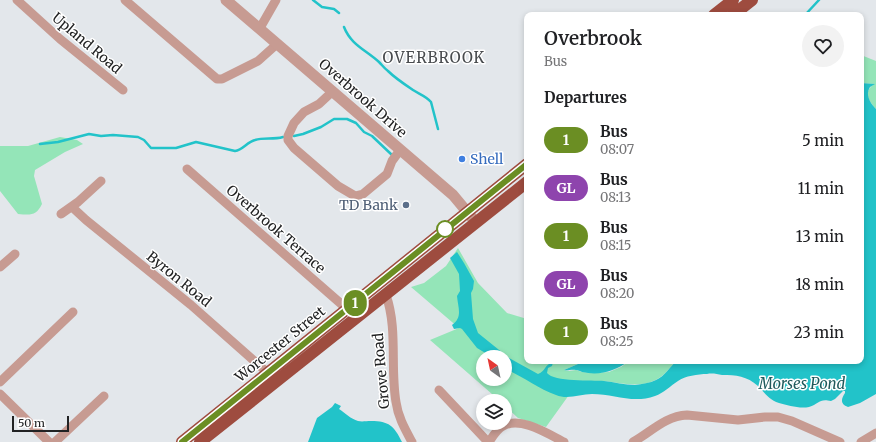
<!DOCTYPE html>
<html lang="en">
<head>
<meta charset="utf-8">
<style>
	body { margin:0; font-family:Merriweather,serif; background:#f2f2f2; color:#202124; height:100vh; display:flex; flex-direction:column; font-size:15px; white-space:nowrap }
	* { box-sizing:border-box; margin:0 }
	p { font-size:13px; color:#757577 }
	.icon { flex:none; width:22px; height:22px; fill:none; stroke:currentColor; stroke-width:2; stroke-linecap:round; stroke-linejoin:round }
	.map { position:relative; flex:1; overflow:hidden }
	.side { position:absolute; left:524px; top:12px; width:340px; height:352px; display:flex; flex-direction:column; background:#fff; border-radius:8px; box-shadow:0 2px 6px #0003 }
	.side>* { flex:none }
	.badge { padding:0 8px; border-radius:13px; font-size:14px; line-height:26px }
	.needle { width:26px; rotate:327deg }
	.controls { position:absolute; left:476px; top:350px; display:grid; gap:8px }
	.controls a { display:grid; place-items:center; width:36px; height:36px; border-radius:50%; background:#fff; box-shadow:0 2px 6px #0003; font-size:20px }
	.scale { position:absolute; left:12px; bottom:10px; width:57px; box-sizing:border-box; padding-left:4px; border:2px solid #212223; border-top:0; font-size:11px; line-height:14px; white-space:nowrap; color:#212223; -webkit-text-stroke:3px #fff; paint-order:stroke }
	.map>.badge { position:absolute; translate:-50% -50%; box-shadow:0 0 0 2px #fff }
	h2 { padding:0 20px; font-size:15px; line-height:36px }
	.round { display:grid; place-items:center; flex:none; width:42px; height:42px; border-radius:21px; background:#f2f2f2 }
	.headline { display:flex; align-items:center; justify-content:space-between; height:68px; padding:0 20px }
	h1 { font-size:19px; font-weight:600; line-height:30px }
	ul { padding:0; list-style:none }
	li { display:flex; align-items:center; gap:12px; height:48px; padding:0 20px }
	li div { flex:1 }
	li b { display:block; font-size:15px }
	li em { font-style:normal }
	li .badge { min-width:44px; font-weight:700; text-align:center }
	.map>svg:first-child { display:block }
	.green { fill:#94e5b8; fill-rule:evenodd }
	.water { fill:#22c3c9 }
	.lines { fill:none; stroke-linecap:round; stroke-linejoin:round }
	.stream { stroke:#22c3c9; stroke-width:2.5 }
	.minor { stroke:#c79b92; stroke-width:9 }
	.tertiary { stroke:#c79b92; stroke-width:11 }
	.trunk { stroke:#9e4c3f; stroke-width:12 }
	.line-casing { stroke:#fff; stroke-width:9 }
	.line { stroke:#6b8e23; stroke-width:6 }
	.shop-dot { fill:#3f7fe0; stroke:#fff; stroke-width:1.5 }
	.service-dot { fill:#5c6f8a; stroke:#fff; stroke-width:1.5 }
	.stop-dot { fill:#fff; stroke:#6b8e23; stroke-width:2 }
	.labels { text-anchor:middle; stroke-width:3; stroke-linejoin:round; paint-order:stroke }
	.street-label { font-size:14px; fill:#212223; stroke:#fff }
	.shop-label { font-size:14px; fill:#366cbe; stroke:#fff; text-anchor:start }
	.service-label { font-size:14px; fill:#4e5e75; stroke:#fff; text-anchor:end }
	.neighbourhood-label { font-size:15px; letter-spacing:1px; fill:#484b4e; stroke:#fff }
	.water-label { font-size:15px; font-style:italic; fill:#1e5a5c; stroke:#fff }
</style>
</head>
<body>
<div class="map">
<svg width="876" height="442" viewBox="0 0 876 442">
	<rect width="100%" height="100%" fill="#e3e7eb"/>
	<path class="green" d="M 861,55 L 876,61 L 876,109 C 868,100 863,92 874,84 L 861,83 Z
		M 60,137 L 77,140 L 83,144 L 65,152 L 35,170 L 34,176 L 42,204 C 36,216 31,215 18,214 L 0,191 L 0,146 L 28,146 Z
		M 458,248 L 478,283 L 507,313 L 527,319 L 527,361 L 612,361 L 578,364 L 564,370 L 569,371 L 576,370 L 582,372 L 594,373 L 609,372 L 621,367 L 629,361 L 676,361 C 670,367 666,374 659,378 C 642,389 622,383 604,381 C 596,381 587,381 579,381 L 546,427 L 518,418 L 505,406 L 505,401 L 500,401 L 430,340 L 459,328 L 411,287 L 424,283 L 446,266 ZM 483,357 L 505,357 L 505,379 L 483,379 Z"/>
	<path class="water" d="M 861,83 L 875,84 L 870,87 C 865,95 870,103 876,109 L 876,394 L 860,403 L 848,407 C 840,404 841,399 845,393 L 845,391 L 843,391 L 835,399 L 831,401 C 819,398 819,404 809,407 C 799,409 788,405 779,403 C 769,400 765,393 758,386 C 747,376 736,375 722,375 C 717,374 712,373 707,374 C 698,374 685,376 678,381 C 670,386 664,393 655,396 C 633,404 614,394 592,394 C 580,394 568,400 556,395 C 539,389 525,378 508,370 L 505,367 L 505,357 L 492,357 L 477,348 L 462,329 L 460,328 L 454,329 L 452,325 C 463,317 458,308 457,296 L 460,291 L 459,274 L 450,258 L 457,252 L 464,263 L 474,281 L 473,289 L 471,293 L 473,319 L 478,333 L 509,358 L 538,374 C 546,371 544,365 553,362 L 552,366 L 548,368 L 547,373 C 554,382 592,380 604,381 C 614,382 625,385 635,385 C 642,384 650,383 656,380 C 665,376 670,367 676,361 L 861,361 Z
		M 612,361 L 629,361 C 615,371 600,376 582,372 C 580,371 578,370 576,370 C 571,369 568,371 564,370 L 578,364 Z
		M 335,403 L 341,406 L 339,409 C 345,413 351,419 358,421 C 362,422 366,421 371,421 C 389,421 394,426 402,442 L 308,442 L 317,418 L 332,407 Z"/>
	<g class="lines">
		<path class="stream" d="M 313,0 L 322,7 L 334,9 L 339,13
			M 805,15 L 819,0
			M 344,27 C 351,45 366,50 379,62 C 382,65 384,68 388,71 C 395,78 404,84 413,90 C 419,94 426,96 431,102 L 438,129
			M 294,136 L 303,134 L 321,127 L 334,119 L 347,119 L 356,123 L 364,132 L 372,136 L 392,155
			M 40,144 L 58,142 L 89,134 L 101,136 L 113,135 L 138,137 L 144,140 L 151,148 L 176,148 L 196,142 L 235,151 C 243,150 247,142 255,140 C 264,137 273,140 283,137"/>
		<path class="minor" d="M 17,0 L 60,39 L 123,90
			M 125,0 L 217,79 L 222,79 L 258,61 L 277,44
			M 260,28 L 276,0
			M 333,91 L 319,104 L 304,112 L 294,123 L 288,136 L 288,140 L 294,148 L 338,186 L 355,196 L 363,194 L 387,174 L 392,161 L 400,150
			M 187,169 L 347,309
			M 72,207 L 86,220 L 191,305 L 268,373
			M 61,214 L 78,202 L 101,181
			M 0,267 L 15,254
			M 386,295 C 398,329 390,367 396,402 C 398,417 405,429 412,442
			M 0,382 L 73,312
			M 439,390 L 488,442
			M 0,394 L 49,442
			M 55,442 L 104,396
			M 489,442 C 493,436 497,429 503,426 C 521,416 548,434 564,442
			M 633,442 C 651,432 665,416 687,415 L 738,420 L 765,417 L 778,417 L 792,421 L 840,442
			M 861,442 L 876,433"/>
		<path class="tertiary" d="M 226,0 L 453,195 L 473,219"/>
		<path class="trunk" d="M 714,15 L 733,0
			M 733,15 L 752,0
			M 182,442 L 527,164
			M 200,442 L 527,182"/>
	</g>
	<g class="lines">
		<g class="line-casing">
			<path id="line" d="M 182,442 L 527,164"/>
		</g>
		<use href="#line" class="line"/>
	</g>
	<circle class="shop-dot" cx="462" cy="159" r="4"/>
	<circle class="service-dot" cx="406" cy="205" r="4"/>
	<circle class="stop-dot" cx="445" cy="229" r="8"/>
	<g class="labels">
		<g class="street-label">
			<text transform="translate(87 43) rotate(40)" y="5">Upland Road</text>
			<text transform="translate(363 98) rotate(41)" y="5">Overbrook Drive</text>
			<text transform="translate(276 229) rotate(41)" y="5">Overbrook Terrace</text>
			<text transform="translate(179 279) rotate(39)" y="5">Byron Road</text>
			<text transform="translate(280 344) rotate(-39)" y="5">Worcester Street</text>
			<text transform="translate(381 371) rotate(-95)" y="5">Grove Road</text>
		</g>
		<g class="shop-label">
			<text x="470" y="164">Shell</text>
		</g>
		<g class="service-label">
			<text x="398" y="210">TD Bank</text>
		</g>
		<g class="neighbourhood-label">
			<text x="434" y="63">OVERBROOK</text>
		</g>
		<g class="water-label">
			<text x="802" y="389">Morses Pond</text>
		</g>
	</g>
</svg>
<div class="controls">
<a><svg class="needle" viewBox="-14 -14 28 28"><path d="M0-13l5 13h-10z" fill="#e53935"/><path d="M0 13l5-13h-10z" fill="#757577"/></svg></a>
<a><svg class="icon" aria-label="layers" viewBox="0 0 24 24"><path d="M12 4l9 5-9 5-9-5zM3 14l9 5 9-5"/></svg></a>
</div>
<div class="scale">50 m</div>
<b class="badge" style="left:355px;top:303px;background:#6b8e23;color:#fff">1</b>
<section class="side">
<div class="headline"><div><h1>Overbrook</h1><p>Bus</p></div><a class="round"><svg class="icon" aria-label="heart" viewBox="0 0 24 24"><path d="M12 20l-8-8c-3-5 5-10 8-4 3-6 11-1 8 4z"/></svg></a></div>
<h2>Departures</h2>
<ul>
<li><span class="badge" style="background:#6b8e23;color:#fff">1</span><div><b>Bus</b><p>08:07</p></div><em>5 min</em></li>
<li><span class="badge" style="background:#8e44ad;color:#fff">GL</span><div><b>Bus</b><p>08:13</p></div><em>11 min</em></li>
<li><span class="badge" style="background:#6b8e23;color:#fff">1</span><div><b>Bus</b><p>08:15</p></div><em>13 min</em></li>
<li><span class="badge" style="background:#8e44ad;color:#fff">GL</span><div><b>Bus</b><p>08:20</p></div><em>18 min</em></li>
<li><span class="badge" style="background:#6b8e23;color:#fff">1</span><div><b>Bus</b><p>08:25</p></div><em>23 min</em></li>
</ul>
</section>
</div>
</body>
</html>
